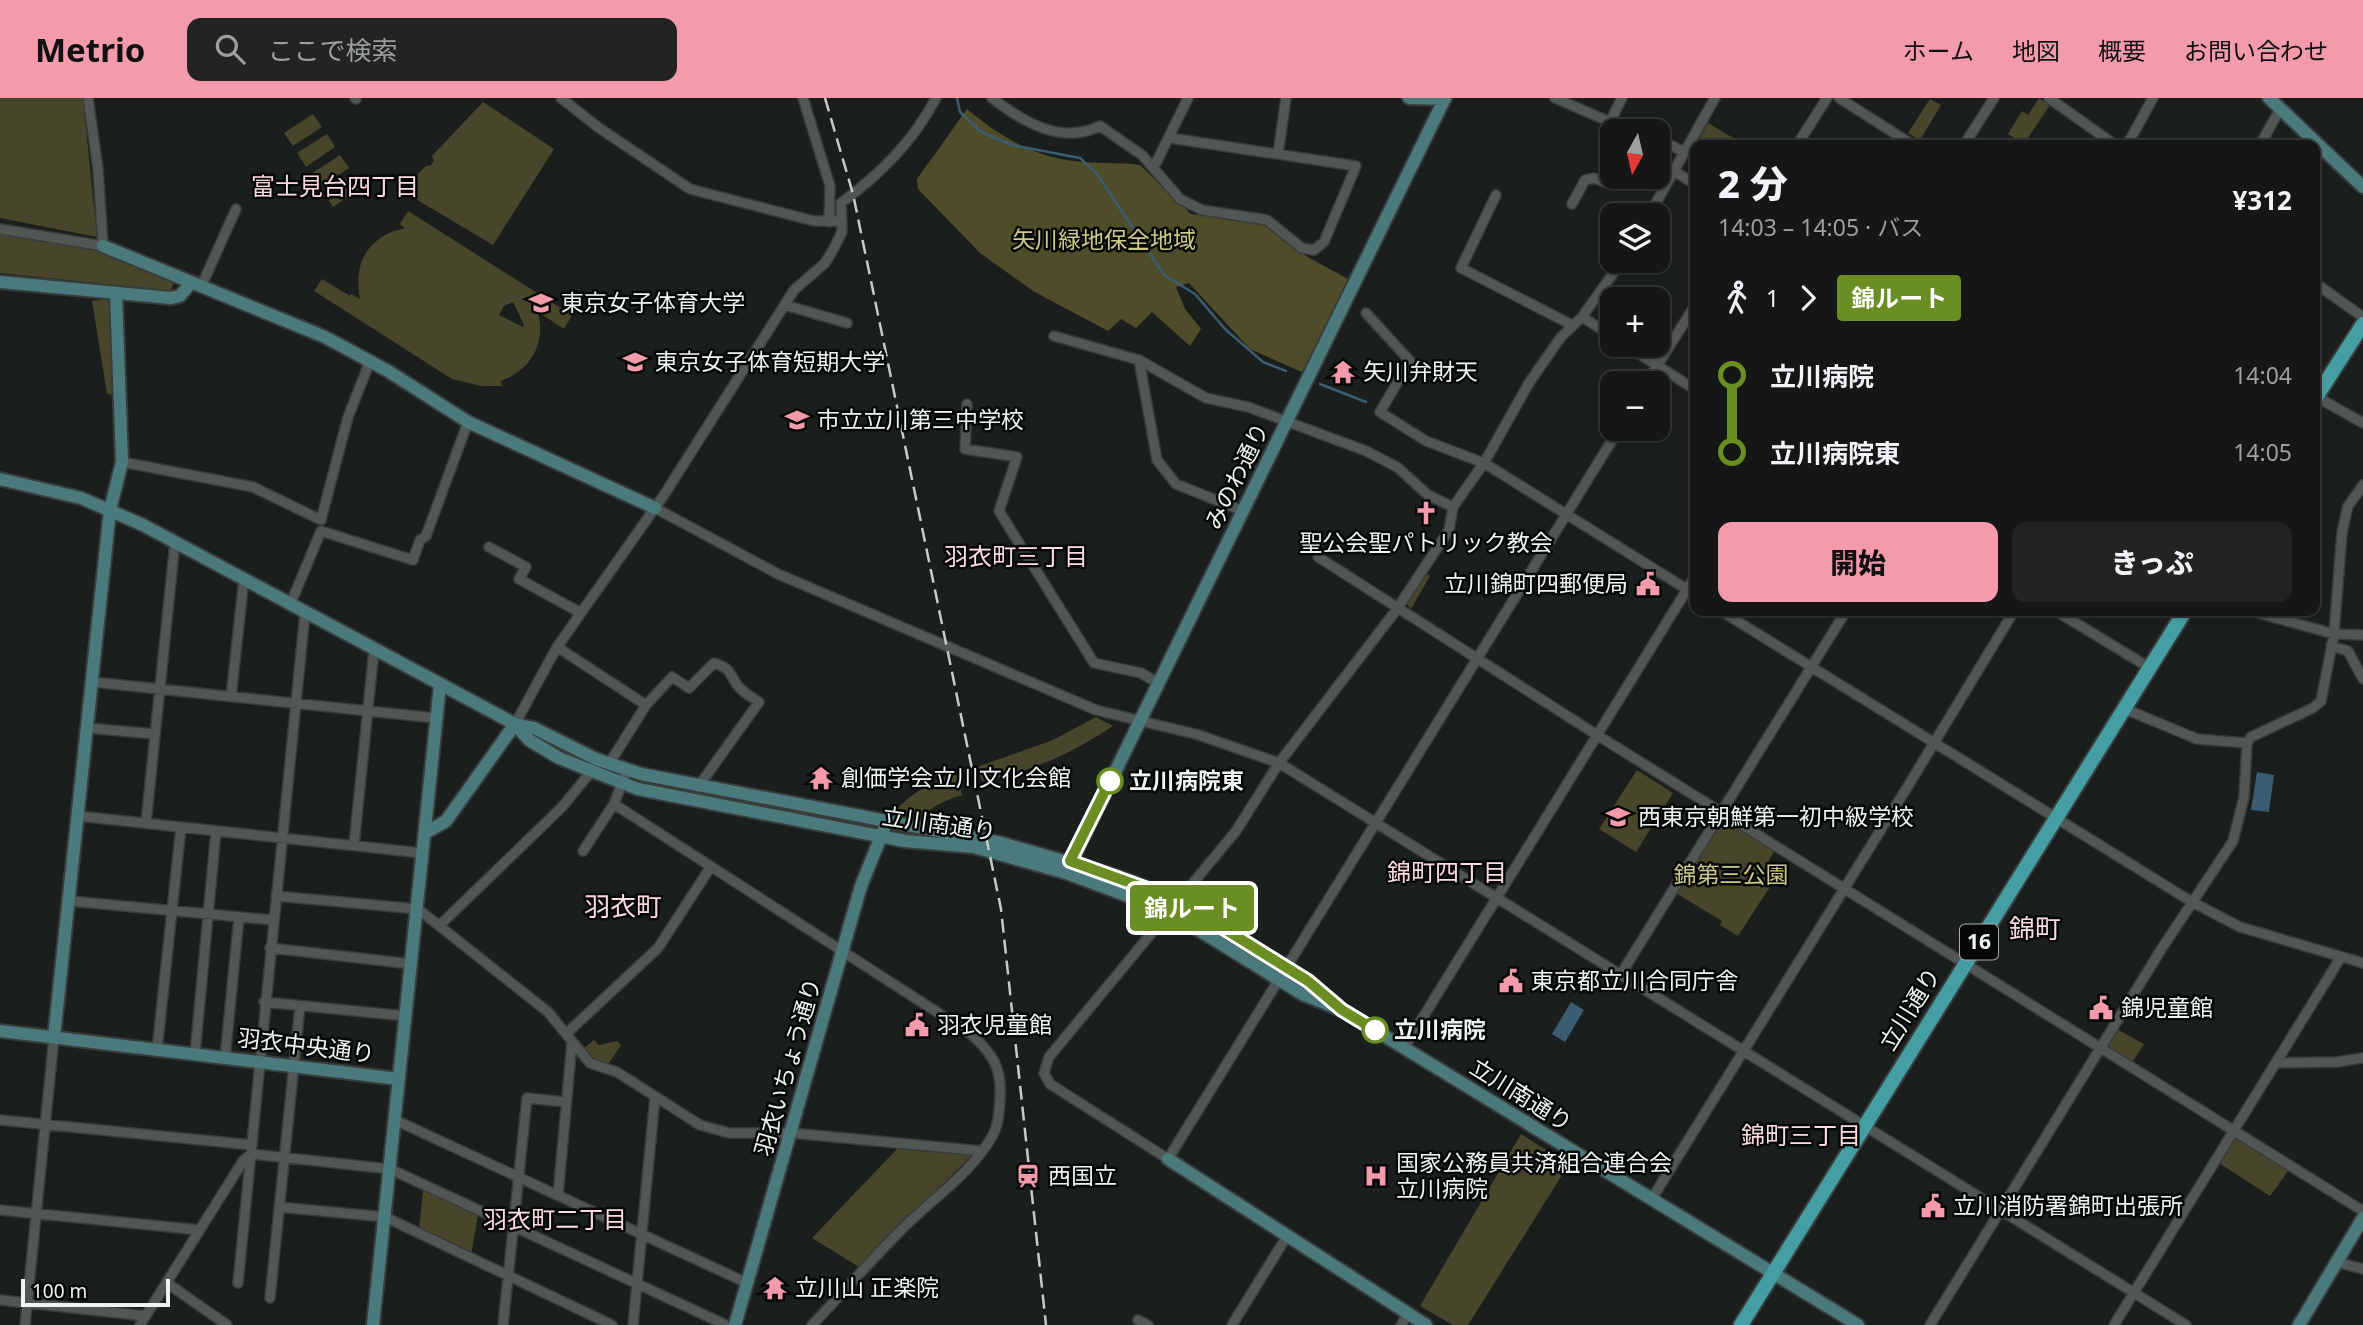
<!DOCTYPE html>
<html lang="ja">
<head>
<meta charset="utf-8">
<style>
	body { margin:0; font-family:"Noto Sans","Noto Sans JP",sans-serif; background:#212423; color:#f1f3f6; height:100vh; display:flex; flex-direction:column; font-size:26px; white-space:nowrap }
	* { box-sizing:border-box; margin:0 }
	p { font-size:23px; color:#9d9fa1 }
	.icon { flex:none; width:38px; height:38px; fill:none; stroke:currentColor; stroke-width:2; stroke-linecap:round; stroke-linejoin:round }
	.map { position:relative; flex:1; overflow:hidden }
	.panel { position:absolute; left:1690px; top:42px; width:630px; height:476px; display:flex; flex-direction:column; background:#141716; border-radius:14px; box-shadow:0 2px 5px #0004,0 0 0 2px #333635 }
	.panel>* { flex:none }
	.badge { padding:0 14px; border-radius:5px; font-size:24px; line-height:46px }
	.needle { width:46px; rotate:188deg }
	.fabs { position:absolute; left:1600px; top:21px; display:grid; gap:14px }
	.fabs a { display:grid; place-items:center; width:70px; height:70px; border-radius:14px; background:#141716; box-shadow:0 2px 5px #0004,0 0 0 2px #333635; font-size:35px }
	.scale { position:absolute; left:21px; bottom:18px; width:149px; box-sizing:border-box; padding-left:7px; border:4px solid #eff3f2; border-top:0; font-size:19px; line-height:24px; white-space:nowrap; color:#eff3f2; -webkit-text-stroke:5px #060808; paint-order:stroke }
	.map>.badge { position:absolute; translate:-50% -50%; box-shadow:0 0 0 4px #fff }
	.legs { display:flex; align-items:center; gap:10px; height:77px; padding:0 28px; font-size:23px }
	.legs p { margin-inline-start:auto }
	.headline { display:flex; align-items:center; justify-content:space-between; height:119px; padding:0 28px }
	h1 { font-size:38px; font-weight:800; line-height:52px }
	.action { display:flex; gap:14px; margin-top:auto; padding:14px 28px }
	.action a { flex:1; height:80px; border-radius:14px; background:#f39aab; color:#111; font-size:28px; font-weight:800; line-height:80px; text-align:center }
	.action a+a { background:#212423; color:#f1f3f6 }
	ul { padding:0 28px; list-style:none }
	li { display:flex; align-items:center; gap:24px; height:77px; font-size:26px }
	li i { display:grid; place-items:center; width:10px; height:100%; margin:0 9px; background:currentColor }
	li i::after { content:''; width:18px; height:18px; margin:-9px; border:5px solid; border-radius:50%; background:#141716 }
	li p { margin-inline-start:auto }
	li:first-child i { background:linear-gradient(#0000 50%,currentColor 0) }
	li:last-child i { background:linear-gradient(currentColor 50%,#0000 0) }
	header { display:flex; align-items:center; gap:42px; box-sizing:border-box; height:98px; padding:0 35px; background:#f39aab; color:#111 }
	header strong { font-size:33px }
	nav { display:flex; gap:38px; margin-inline-start:auto; font-size:24px }
	.search { width:490px; height:63px; background:#212423; display:flex; align-items:center; gap:18px; box-sizing:border-box; padding:0 24px; border-radius:14px; color:#9d9fa1; font-size:26px }
	.map>svg:first-child { display:block }
	.green { fill:#47462a; fill-rule:evenodd }
	.forest { fill:#4f4d29 }
	.water { fill:#3a5d73 }
	.lines { fill:none; stroke-linecap:round; stroke-linejoin:round }
	.stream { stroke:#3a5d73; stroke-width:2.5 }
	.street-casing { stroke:#383c3b; stroke-width:12 }
	.secondary-casing { stroke:#383c3b; stroke-width:16 }
	.primary-casing { stroke:#383c3b; stroke-width:18 }
	.street { stroke:#515755; stroke-width:9 }
	.secondary { stroke:#4b7a7d; stroke-width:12 }
	.primary { stroke:#459ea4; stroke-width:14 }
	.rail { stroke:#c7cbca; stroke-width:2.5; stroke-dasharray:14 7; stroke-linecap:butt }
	.line-1-casing { stroke:#fff; stroke-width:16 }
	.line-1 { stroke:#6b8e23; stroke-width:10 }
	.stop-1-dot { fill:#fff; stroke:#6b8e23; stroke-width:3.5 }
	.labels { text-anchor:middle; stroke-width:5; stroke-linejoin:round; paint-order:stroke }
	.shield { fill:#060808; stroke:#a9acac; stroke-width:2 }
	.shield-label { font-size:21px; font-weight:bold; fill:#eff3f2 }
	.park-label { font-size:23px; fill:#ccc989; stroke:#060808 }
	.poi-label { font-size:23px; fill:#eff3f2; stroke:#060808; text-anchor:start }
	.street-label { font-size:23px; fill:#eff3f2; stroke:#060808 }
	.stop-label { font-size:23px; font-weight:bold; fill:#eff3f2; stroke:#060808; text-anchor:start }
	.neighbourhood-label { font-size:24px; fill:#fddadf; stroke:#060808 }
	.quarter-label { font-size:26px; fill:#fddadf; stroke:#060808 }
</style>
</head>
<body>
<header>
<strong>Metrio</strong>
<div class="search"><svg class="icon" aria-label="search" viewBox="0 0 24 24"><circle cx="10" cy="10" r="6"/><path d="M15 15l6 6"/></svg>ここで検索</div>
<nav><a>ホーム</a><a>地図</a><a>概要</a><a>お問い合わせ</a></nav>
</header>
<div class="map">
<svg width="2363" height="1227" viewBox="0 0 2363 1227">
	<rect width="100%" height="100%" fill="#1a1f1d"/>
	<path class="green" d="M 0,0 L 83,0 L 97,139 L 0,120 Z
		M 2039,0 L 2050,7 L 2024,46 L 2008,36 L 2022,13 L 2028,17 Z
		M 1930,1 L 1941,7 L 1920,42 L 1908,35 Z
		M 483,4 L 554,51 L 493,147 L 409,97 L 410,84 L 426,68 L 431,67 L 434,63 L 432,58 Z
		M 313,16 L 322,29 L 293,48 L 284,35 Z
		M 1708,25 L 1745,47 L 1696,47 Z
		M 327,36 L 335,49 L 306,69 L 297,55 Z
		M 340,57 L 349,70 L 320,89 L 311,76 Z
		M 353,76 L 362,89 L 333,109 L 324,95 Z
		M 408,113 L 572,217 L 564,231 L 538,214 C 546,246 531,272 501,283 L 502,288 L 481,288 L 452,281 L 314,193 L 322,181 L 350,198 L 351,196 L 360,201 C 353,164 368,138 405,130 L 400,126 ZM 513,204 L 524,227 L 523,229 L 499,217 L 504,208 Z
		M 0,130 L 88,147 L 174,182 L 171,193 L 0,175 Z
		M 116,199 L 120,297 L 107,296 L 92,203 Z
		M 1424,474 L 1430,478 L 1411,511 L 1406,505 Z
		M 1096,619 L 1113,628 C 1069,657 1033,673 982,683 L 977,669 L 1053,642 Z
		M 1637,672 L 1673,695 L 1636,754 L 1599,731 Z
		M 957,675 L 962,697 C 944,703 930,708 918,724 L 891,718 C 910,695 929,685 957,675 Z
		M 1721,719 L 1776,750 L 1768,764 L 1781,772 L 1738,838 L 1720,827 L 1722,823 L 1674,794 Z
		M 2115,930 L 2144,946 L 2131,966 L 2103,950 Z
		M 594,942 L 599,947 L 617,943 L 621,947 L 607,968 L 600,968 L 582,952 Z
		M 1521,1036 L 1569,1066 L 1468,1227 L 1453,1227 L 1420,1208 Z
		M 2237,1038 L 2289,1072 L 2270,1098 L 2219,1065 Z
		M 897,1051 L 972,1057 L 859,1169 L 812,1140 Z
		M 423,1092 L 478,1117 L 471,1157 L 419,1131 Z"/>
	<path class="forest" d="M 967,11 C 998,37 1033,59 1074,63 C 1096,66 1118,64 1140,67 L 1191,116 L 1263,125 L 1306,158 L 1348,181 L 1304,275 L 1250,251 L 1189,185 L 1176,189 L 1185,211 L 1201,231 L 1190,248 L 1152,214 L 1136,230 L 1121,221 L 1108,233 L 1033,193 L 980,155 L 918,91 L 917,81 Z"/>
	<path class="water" d="M 2257,674 L 2274,677 L 2269,714 L 2251,712 Z
		M 1571,904 L 1584,912 L 1565,944 L 1552,936 Z"/>
	<g class="lines">
		<path class="stream" d="M 957,0 L 960,14 L 981,34 L 1012,47 L 1080,60 L 1097,76 L 1164,177 L 1195,196 L 1225,231 L 1263,264 L 1286,273
			M 1320,286 L 1366,304"/>
		<g class="street-casing">
			<path id="street" d="M 355,0 L 356,1
				M 561,0 L 599,30 L 690,91 L 814,123 L 842,123
				M 803,0 L 830,88 L 829,124
				M 992,0 C 1023,24 1061,47 1100,28 L 1142,57 L 1180,101 L 1202,112 L 1267,122 L 1302,150 L 1314,152 L 1324,144 L 1356,68 L 1170,40
				M 1555,0 L 1610,24
				M 1622,0 L 1610,24 L 1640,33
				M 1839,0 L 1913,47
				M 2049,0 L 2115,47
				M 1657,40 L 1684,54
				M 1797,47 L 1827,0
				M 1964,47 L 1994,0
				M 2127,47 L 2153,0
				M 2260,47 L 2280,11
				M 1278,56 L 1286,0
				M 1154,69 L 1188,0
				M 1674,73 L 1696,87
				M 1496,97 L 1461,170 L 1572,227
				M 1572,106 L 1585,82 L 1594,80 L 1607,85 L 1612,73
				M 1649,117 L 1715,0
				M 0,131 L 103,148 L 98,71 L 88,0
				M 2315,185 L 2363,219
				M 201,189 L 236,111
				M 785,207 L 847,225
				M 1366,215 L 1410,263 L 1380,314 L 1426,343 L 1484,365 L 1696,497
				M 1582,219 L 1612,238
				M 1054,238 L 1139,262 L 1206,300 L 1248,309 L 1366,353 L 1397,369 L 1428,397 L 1453,409
				M 1625,247 L 1696,292
				M 1139,262 L 1157,362 L 1176,386 L 1243,413
				M 1646,285 L 1696,206
				M 2315,298 L 2363,325
				M 967,306 L 965,351 L 1017,359 L 999,413 L 1094,565 L 1141,575 L 1158,585
				M 1619,331 L 1168,1061 L 1050,986 L 1044,975 L 1049,959 L 1236,733 L 1279,665 L 1397,511 L 1449,432 L 1453,409 L 1484,365 L 1529,285 L 1561,239 L 1582,219 L 1622,163
				M 122,364 L 253,389 L 321,422 L 348,319 L 370,263
				M 655,410 L 778,476 L 1096,612 L 1199,637 L 1279,665 L 2186,1227
				M 489,449 L 526,469 L 519,481 L 581,515
				M 1318,459 L 1597,637 L 2363,1113
				M 290,507 L 321,433 L 413,462 L 420,442 L 426,438 L 468,324
				M 1721,513 L 2192,804 L 2240,829 L 2363,865
				M 2056,513 L 2150,570
				M 2251,513 L 2334,536 L 2363,537
				M 2331,548 L 2348,553 L 2363,581
				M 557,549 L 646,607
				M 93,584 L 435,620
				M 231,599 L 244,480
				M 2125,611 L 2197,641 L 2247,645
				M 515,626 L 557,549 L 664,397 L 794,192 L 825,165 L 833,152 L 842,134 L 841,105 C 880,76 913,44 936,0
				M 87,630 L 155,636
				M 609,666 L 646,607 L 672,579 L 689,590 L 714,565 C 734,572 728,576 739,589 C 744,595 753,600 759,604 L 698,689
				M 614,706 L 971,936 C 993,956 1002,970 1000,1000 C 999,1013 999,1026 993,1037 C 972,1075 930,1102 900,1133 C 870,1163 842,1196 812,1227
				M 78,718 L 422,755
				M 146,725 L 175,444
				M 354,747 L 374,552
				M 583,753 L 614,706 L 627,672
				M 276,798 L 418,811 L 548,914 L 590,965 L 617,974 L 700,1027 L 729,1035 L 791,1035 L 982,1053
				M 70,803 L 273,822
				M 440,827 L 562,709 L 590,675
				M 270,850 L 412,866
				M 1621,876 L 1846,513
				M 264,904 L 406,918
				M 566,936 L 658,850 L 710,770
				M 1404,950 L 1696,477
				M 157,952 L 181,729
				M 195,956 L 216,733
				M 225,960 L 239,819
				M 2276,965 L 2337,964 L 2363,960
				M 0,1022 L 252,1047
				M 395,1022 L 747,1185
				M 558,1097 L 572,944
				M 1651,1102 L 1908,688 L 2014,513
				M 279,1109 L 385,1119 L 612,1227
				M 0,1112 L 200,1132
				M 2336,1164 L 2363,1171
				M 167,1185 L 227,1227
				M 238,1185 L 305,515
				M 270,1200 L 300,908
				M 0,1202 L 146,1218
				M 1138,1222 L 1148,1227
				M 25,1227 L 54,939
				M 140,1227 L 243,1063 L 251,1056 L 390,1071 L 726,1227
				M 503,1227 L 527,1000 L 566,1004
				M 633,1227 L 655,999
				M 1232,1227 L 1287,1138
				M 1401,1227 L 1408,1216
				M 1930,1227 L 2162,850 L 2233,743 L 2244,699 L 2247,645 L 2251,639 L 2313,610 L 2321,603 L 2334,536 L 2342,434 L 2348,408 L 2363,387
				M 2114,1227 L 2341,859"/>
		</g>
		<g class="secondary-casing">
			<path id="secondary" d="M 1409,0 L 1445,1
				M 2269,0 L 2363,89
				M 103,148 L 325,239 L 388,273 L 468,324 L 655,410
				M 0,184 L 171,200 L 180,198 L 190,186
				M 0,381 L 81,400 L 143,427 L 515,626 L 534,630 L 596,661 L 641,676 L 1001,745 L 1119,779 L 1178,802 L 1308,883 L 1339,909
				M 515,626 L 529,642 L 559,660 L 638,691 L 905,743 L 974,749 L 1066,775 L 1168,813 L 1302,896 L 1342,912 L 1858,1227
				M 425,735 L 446,723 L 515,626
				M 1068,770 L 1445,0
				M 0,933 L 399,981
				M 54,939 L 110,412 L 122,364 L 116,195
				M 1168,1061 L 1426,1227
				M 373,1227 L 440,587
				M 735,1227 L 861,788 L 884,731
				M 2299,1227 L 2363,1120"/>
		</g>
		<g class="primary-casing">
			<path id="primary" d="M 2315,301 L 2363,226
				M 1741,1227 L 2185,513"/>
		</g>
		<use href="#street" class="street"/>
		<use href="#secondary" class="secondary"/>
		<use href="#primary" class="primary"/>
		<path class="rail" d="M 825,0 L 853,96 L 1001,811 L 1046,1227"/>
	</g>
	<g class="lines">
		<g class="line-1-casing">
			<path id="line-1" d="M 1110,683 L 1070,763 L 1178,802 L 1308,883 L 1342,912 L 1375,932"/>
		</g>
		<use href="#line-1" class="line-1"/>
	</g>
	<defs>
		<g id="university-bare" transform="scale(1.89)"><path d="M0-5L7-2L0 1L-7-2ZM-4 1L0 2.5L4 1V4Q0 6-4 4Z" fill="#f39aab" stroke="#060808" stroke-width="2.5" paint-order="stroke"/></g>
		<g id="temple-bare" transform="scale(1.89)"><path d="M0-6L5-2H3V0L6.5 2.5H4V6H1.5V3h-3V6H-4V2.5H-6.5L-3 0V-2H-5Z" fill="#f39aab" stroke="#060808" stroke-width="2.5" paint-order="stroke"/></g>
		<g id="school-bare" transform="scale(1.89)"><path d="M0-5L7-2L0 1L-7-2ZM-4 1L0 2.5L4 1V4Q0 6-4 4Z" fill="#f39aab" stroke="#060808" stroke-width="2.5" paint-order="stroke"/></g>
		<g id="church-bare" transform="scale(1.89)"><path d="M-1.2-6h2.4v3.5h3.3v2.4h-3.3V6h-2.4V-.1h-3.3v-2.4h3.3Z" fill="#f39aab" stroke="#060808" stroke-width="2.5" paint-order="stroke"/></g>
		<g id="civic-bare" transform="scale(1.89)"><path d="M-.6-6.5H3V-4.5H.6V-3L4-1V1h2V6H-6V1h2V-1L-.6-3ZM-1.2 2.5V6h2.4V2.5Z" fill="#f39aab" stroke="#060808" stroke-width="2.5" paint-order="stroke"/></g>
		<g id="station-bare" transform="scale(1.89)"><path d="M-3-6H3Q5-6 5-4V2Q5 4 3 4L4.5 6H3L1.5 4h-3L-3 6H-4.5L-3 4Q-5 4-5 2V-4Q-5-6-3-6ZM-3.5-4v3h7v-3ZM-3.5 1v1.5H-2V1ZM2 1v1.5H3.5V1Z" fill="#f39aab" stroke="#060808" stroke-width="2.5" paint-order="stroke"/></g>
		<g id="hospital-bare" transform="scale(1.89)"><path d="M-5-5h3v3.5h4V-5h3V5h-3V1.5h-4V5h-3Z" fill="#f39aab" stroke="#060808" stroke-width="2.5" paint-order="stroke"/></g>
	</defs>
	<g fill-rule="evenodd">
		<use href="#university-bare" x="541" y="205"/>
		<use href="#university-bare" x="635" y="264"/>
		<use href="#temple-bare" x="1343" y="274"/>
		<use href="#school-bare" x="797" y="322"/>
		<use href="#church-bare" x="1426" y="415"/>
		<use href="#civic-bare" x="1648" y="486"/>
		<use href="#temple-bare" x="821" y="680"/>
		<use href="#school-bare" x="1618" y="719"/>
		<use href="#civic-bare" x="1511" y="883"/>
		<use href="#civic-bare" x="2101" y="910"/>
		<use href="#civic-bare" x="917" y="927"/>
		<use href="#station-bare" x="1028" y="1078"/>
		<use href="#hospital-bare" x="1376" y="1078"/>
		<use href="#civic-bare" x="1933" y="1108"/>
		<use href="#temple-bare" x="775" y="1190"/>
	</g>
	<g class="stop-1-dot">
		<circle cx="1110" cy="683" r="12"/>
		<circle cx="1375" cy="932" r="12"/>
	</g>
	<g class="labels">
		<rect class="shield" x="1960" y="826.5" width="38" height="35" rx="5"/>
		<g class="shield-label">
			<text x="1979" y="851">16</text>
		</g>
		<g class="park-label">
			<text x="1104" y="150">矢川緑地保全地域</text>
			<text x="1731" y="785">錦第三公園</text>
		</g>
		<g class="poi-label">
			<text x="561" y="213">東京女子体育大学</text>
			<text x="655" y="272">東京女子体育短期大学</text>
			<text x="1363" y="282">矢川弁財天</text>
			<text x="817" y="330">市立立川第三中学校</text>
			<text x="1426" y="453" text-anchor="middle">聖公会聖パトリック教会</text>
			<text x="1628" y="494" text-anchor="end">立川錦町四郵便局</text>
			<text x="841" y="688">創価学会立川文化会館</text>
			<text x="1638" y="727">西東京朝鮮第一初中級学校</text>
			<text x="1531" y="891">東京都立川合同庁舎</text>
			<text x="2121" y="918">錦児童館</text>
			<text x="937" y="935">羽衣児童館</text>
			<text x="1396" y="1073">国家公務員共済組合連合会<tspan x="1396" dy="26">立川病院</tspan></text>
			<text x="1048" y="1086">西国立</text>
			<text x="1953" y="1116">立川消防署錦町出張所</text>
			<text x="795" y="1198">立川山 正楽院</text>
		</g>
		<g class="street-label">
			<text transform="translate(1237 378) rotate(-64)" y="8">みのわ通り</text>
			<text transform="translate(939 726) rotate(8)" y="8">立川南通り</text>
			<text transform="translate(1910 911) rotate(-58)" y="8">立川通り</text>
			<text transform="translate(306 948) rotate(7)" y="8">羽衣中央通り</text>
			<text transform="translate(788 969) rotate(-74)" y="8">羽衣いちょう通り</text>
			<text transform="translate(1521 997) rotate(32)" y="8">立川南通り</text>
		</g>
		<g class="stop-label">
			<text x="1129" y="691">立川病院東</text>
			<text x="1394" y="940">立川病院</text>
		</g>
		<g class="neighbourhood-label">
			<text x="335" y="97">富士見台四丁目</text>
			<text x="1016" y="467">羽衣町三丁目</text>
			<text x="1447" y="783">錦町四丁目</text>
			<text x="1801" y="1046">錦町三丁目</text>
			<text x="555" y="1130">羽衣町二丁目</text>
		</g>
		<g class="quarter-label">
			<text x="623" y="818">羽衣町</text>
			<text x="2035" y="840">錦町</text>
		</g>
	</g>
</svg>
<div class="fabs">
<a><svg class="needle" viewBox="-14 -14 28 28"><path d="M0-13l5 13h-10z" fill="#e53935"/><path d="M0 13l5-13h-10z" fill="#9d9fa1"/></svg></a>
<a><svg class="icon" aria-label="layers" viewBox="0 0 24 24"><path d="M12 4l9 5-9 5-9-5zM3 14l9 5 9-5"/></svg></a>
<a>+</a>
<a>−</a>
</div>
<div class="scale">100 m</div>
<b class="badge" style="left:1192px;top:810px;background:#6b8e23;color:#fff">錦ルート</b>
<section class="panel">
<div class="headline"><div><h1>2 分</h1><p>14:03 – 14:05 · バス</p></div><b>¥312</b></div>
<div class="legs"><svg class="icon" aria-label="walk" viewBox="0 0 24 24"><circle cx="13" cy="4" r="2"/><path d="M13 8l-2 6 4 7M11 14l-3 7M7 12l3-4h3l4 4"/></svg>1<svg class="icon" aria-label="forward" viewBox="0 0 24 24"><path d="M9 5l7 7-7 7"/></svg><b class="badge" style="background:#6b8e23;color:#fff">錦ルート</b></div>
<ul>
<li><i style="color:#6b8e23"></i><b>立川病院</b><p>14:04</p></li>
<li><i style="color:#6b8e23"></i><b>立川病院東</b><p>14:05</p></li>
</ul>
<div class="action"><a>開始</a><a>きっぷ</a></div>
</section>
</div>
</body>
</html>
